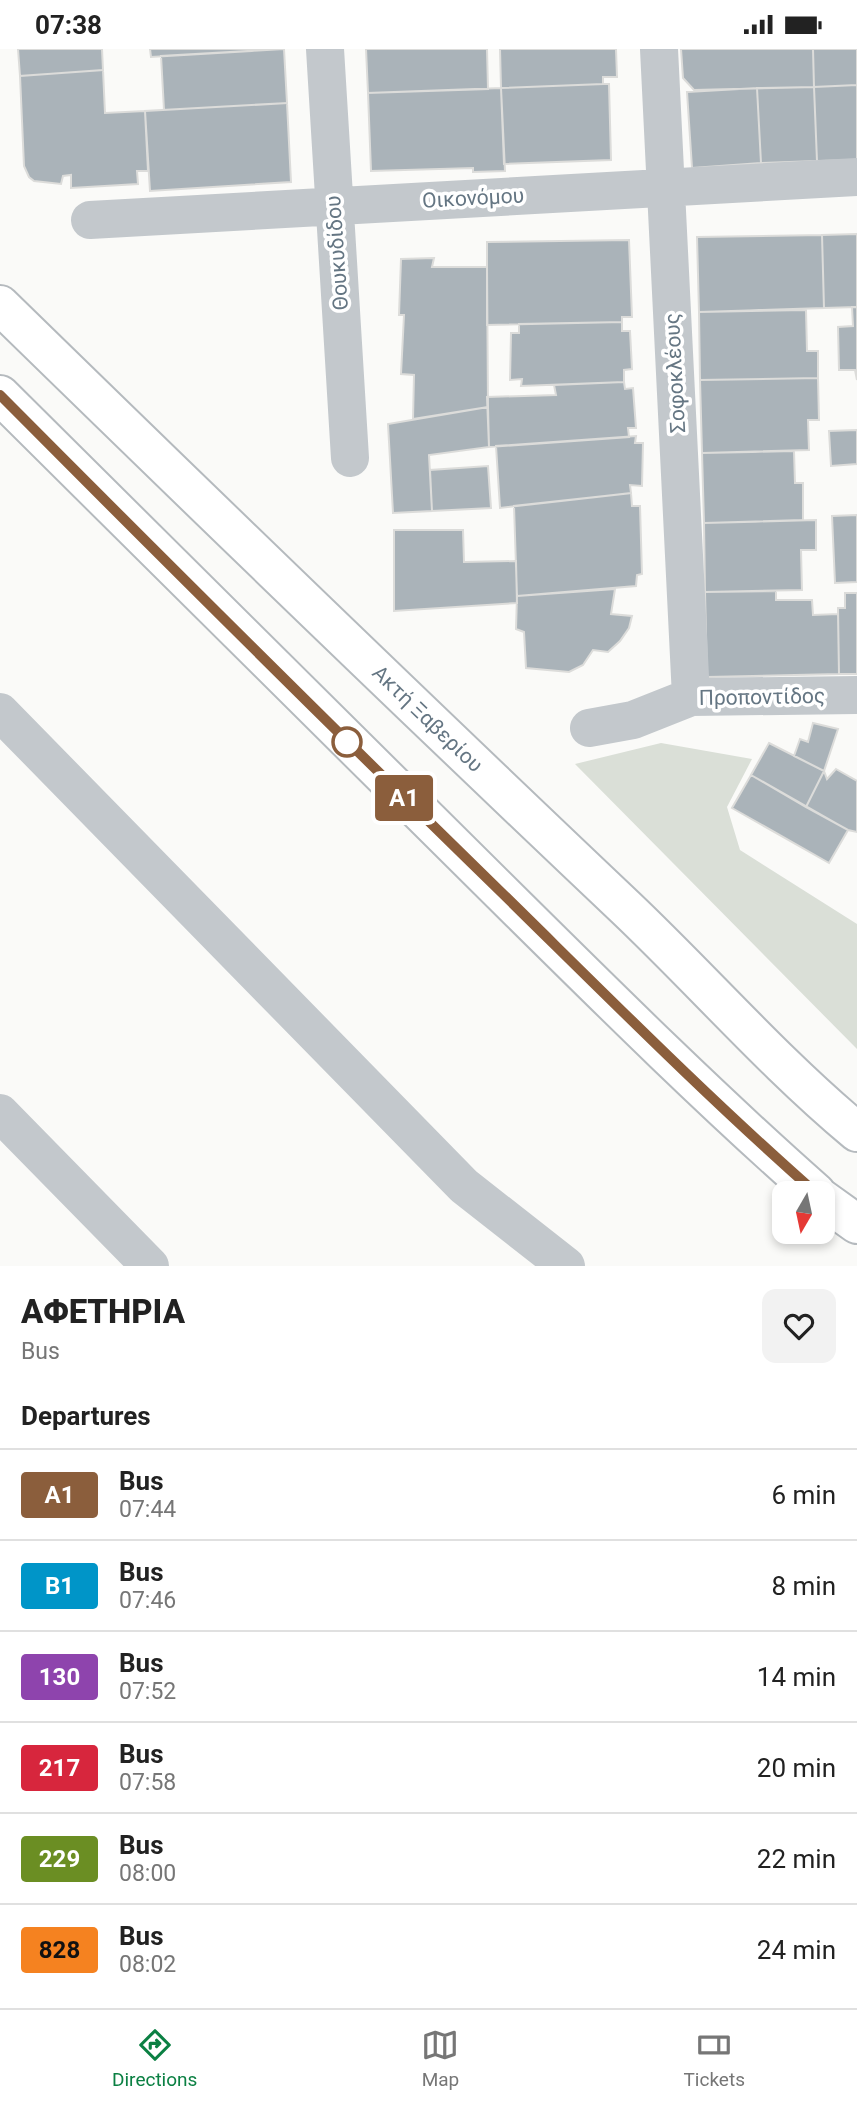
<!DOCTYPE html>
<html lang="en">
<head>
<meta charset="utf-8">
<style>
	body { margin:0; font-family:Roboto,sans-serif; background:#f2f2f2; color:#222; height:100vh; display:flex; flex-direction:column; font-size:26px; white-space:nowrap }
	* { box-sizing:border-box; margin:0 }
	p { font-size:23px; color:#767676 }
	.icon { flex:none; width:38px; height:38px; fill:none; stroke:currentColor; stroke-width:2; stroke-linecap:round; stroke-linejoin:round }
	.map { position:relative; height:1217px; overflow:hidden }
	.drawer { display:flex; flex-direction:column; background:#fff; flex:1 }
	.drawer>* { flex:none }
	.badge { padding:0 14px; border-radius:5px; font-size:24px; line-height:46px }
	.needle { width:46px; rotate:189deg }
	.controls { position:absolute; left:772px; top:1132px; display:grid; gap:14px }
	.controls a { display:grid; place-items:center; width:63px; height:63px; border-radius:14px; background:#fff; box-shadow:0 4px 10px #0003; font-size:35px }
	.map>.badge { position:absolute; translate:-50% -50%; box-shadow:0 0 0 4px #fff }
	h2 { padding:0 21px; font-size:26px; line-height:63px }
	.round { display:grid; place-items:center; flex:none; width:74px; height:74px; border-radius:14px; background:#f2f2f2 }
	.summary { display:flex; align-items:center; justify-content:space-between; height:119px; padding:0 21px }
	h1 { font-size:33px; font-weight:800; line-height:52px }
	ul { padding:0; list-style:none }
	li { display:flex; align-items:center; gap:21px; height:91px; padding:0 21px; border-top:2px solid #e0e0e0 }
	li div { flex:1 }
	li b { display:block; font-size:26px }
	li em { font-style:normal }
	li .badge { min-width:77px; font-weight:700; text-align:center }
	.status { display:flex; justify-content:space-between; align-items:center; height:49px; padding:0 35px; background:#fff; direction:ltr }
	.status svg { height:19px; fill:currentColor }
	.tabs { display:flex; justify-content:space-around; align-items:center; height:98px; border-top:2px solid #e0e0e0; background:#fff; font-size:19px; color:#767676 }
	.tabs a { display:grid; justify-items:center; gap:4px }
	.tabs .active { color:#0b8043 }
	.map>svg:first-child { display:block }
	.green { fill:#dadfd7 }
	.building { fill:#aab3b9; stroke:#dcdcda; stroke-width:2 }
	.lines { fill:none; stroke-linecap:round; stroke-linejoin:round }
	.major-casing { stroke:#b5babe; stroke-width:42 }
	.minor { stroke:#c3c8cc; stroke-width:38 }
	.major { stroke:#fff; stroke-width:38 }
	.line-casing { stroke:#fff; stroke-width:16 }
	.line { stroke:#8b5e3c; stroke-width:10 }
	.stop-dot { fill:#fff; stroke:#8b5e3c; stroke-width:3.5 }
	.labels { text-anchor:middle; stroke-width:7; stroke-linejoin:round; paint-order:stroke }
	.street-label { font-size:21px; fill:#657683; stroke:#fff }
</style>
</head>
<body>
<div class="status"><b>07:38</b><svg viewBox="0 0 49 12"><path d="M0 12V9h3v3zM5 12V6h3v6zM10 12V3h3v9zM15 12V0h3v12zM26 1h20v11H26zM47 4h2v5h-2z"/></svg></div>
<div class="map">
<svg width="857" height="1217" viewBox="0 0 857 1217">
	<rect width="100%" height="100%" fill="#fafaf8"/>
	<path class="green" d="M 661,694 L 752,710 L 727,758 L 740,801 L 857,875 L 857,1000 L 575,715 Z"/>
	<path class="building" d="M 18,0 L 102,0 L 103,21 L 20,27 Z
		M 150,0 L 284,0 L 151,8 Z
		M 284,0 L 287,54 L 164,61 L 161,7 Z
		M 366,0 L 487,0 L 488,40 L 368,44 Z
		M 500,0 L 616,0 L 617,28 L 603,28 L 603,35 L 501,39 Z
		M 681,0 L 813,0 L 814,38 L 694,41 L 683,29 Z
		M 813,0 L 857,0 L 857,36 L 814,38 Z
		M 103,21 L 105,64 L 145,62 L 148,122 L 137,122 L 138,135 L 71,139 L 71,126 L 63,127 L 61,135 L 34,132 L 29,128 L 24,117 L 20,27 Z
		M 603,35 L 609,35 L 611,111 L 504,115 L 501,39 Z
		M 857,36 L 857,111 L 817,112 L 814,38 Z
		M 814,38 L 817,112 L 761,114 L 757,39 Z
		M 501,39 L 505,122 L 473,123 L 473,119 L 371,122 L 368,44 Z
		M 757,39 L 761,114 L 692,119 L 687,43 Z
		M 287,54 L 291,133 L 150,142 L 145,62 Z
		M 857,185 L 857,258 L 824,259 L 822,186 Z
		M 822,186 L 824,259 L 699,263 L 697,188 Z
		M 629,191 L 632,268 L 622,268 L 622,273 L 487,276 L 487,193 Z
		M 434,209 L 432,218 L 487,218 L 488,358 L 413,370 L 414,326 L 401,325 L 404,266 L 399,266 L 401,210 Z
		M 852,258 L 857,258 L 857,331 L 855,321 L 839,321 L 838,278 L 853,277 Z
		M 806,261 L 807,302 L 818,302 L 818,329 L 700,331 L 699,263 Z
		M 622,273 L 622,282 L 630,282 L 632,320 L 624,321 L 624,333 L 521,337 L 522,330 L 510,331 L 511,284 L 519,284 L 519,275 Z
		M 818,329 L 819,371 L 808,371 L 809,401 L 702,404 L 700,331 Z
		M 624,333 L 625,340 L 633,339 L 636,379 L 628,379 L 629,388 L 489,398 L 487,348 L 556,346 L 554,336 Z
		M 488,358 L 489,398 L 429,406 L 432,462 L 393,464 L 388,375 Z
		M 857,381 L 857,415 L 831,417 L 829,382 Z
		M 636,387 L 635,394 L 643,394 L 642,437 L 630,436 L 631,444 L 500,459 L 496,397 Z
		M 794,402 L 795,434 L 803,434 L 803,471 L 704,474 L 702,404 Z
		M 488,417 L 491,459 L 432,462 L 430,421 Z
		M 631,444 L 632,457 L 640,457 L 642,525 L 637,526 L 636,537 L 517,547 L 514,457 Z
		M 857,466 L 857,533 L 835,534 L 832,467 Z
		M 816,471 L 816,501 L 801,501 L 802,541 L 705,543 L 704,474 Z
		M 394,481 L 463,481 L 464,513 L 516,512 L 517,554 L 394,562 Z
		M 615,540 L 611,565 L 632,567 L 629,579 L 620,592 L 608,603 L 593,601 L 583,616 L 569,623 L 526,619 L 524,583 L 516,580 L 517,547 Z
		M 776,542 L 776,551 L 812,551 L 813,566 L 838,565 L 839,625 L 707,628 L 705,543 Z
		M 845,544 L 857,544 L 857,625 L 839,625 L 838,559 L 845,559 Z
		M 813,674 L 838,680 L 824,722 L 794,707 L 800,690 L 808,693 Z
		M 769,694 L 824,722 L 806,758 L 751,726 Z
		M 836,720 L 857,732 L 857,783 L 848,781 L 806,758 L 824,722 L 827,730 Z
		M 751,726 L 848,781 L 829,814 L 732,759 Z"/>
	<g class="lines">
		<g class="major-casing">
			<g id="major">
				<path id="s1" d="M 0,256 C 207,458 415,659 625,858 C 703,932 774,1014 857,1083"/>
				<path d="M 0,346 C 172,518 345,689 517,859 C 615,956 713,1053 816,1144"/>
				<path d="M 822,1150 L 857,1175"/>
			</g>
		</g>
		<path class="minor" d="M 325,0 L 350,409
			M 659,0 L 691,648
			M 90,171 L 857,128
			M 0,663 L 464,1137 L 566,1217
			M 589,679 L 633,671 L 691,648 L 857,646
			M 0,1064 L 150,1217"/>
		<use href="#major" class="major"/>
	</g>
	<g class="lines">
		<g class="line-casing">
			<path id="line" d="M 0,346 C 166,513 333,679 501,843 C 605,945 707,1048 816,1144"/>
		</g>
		<use href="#line" class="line"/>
	</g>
	<circle class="stop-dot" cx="347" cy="693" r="14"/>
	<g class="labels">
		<g class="street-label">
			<text transform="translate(473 149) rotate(-3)" y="7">Οικονόμου</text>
			<text transform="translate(337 204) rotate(-94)" y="7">Θουκυδίδου</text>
			<text transform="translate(675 324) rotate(-93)" y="7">Σοφοκλέους</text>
			<text transform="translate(762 648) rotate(-1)" y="7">Προποντίδος</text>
			<text dy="7" stroke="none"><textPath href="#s1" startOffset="595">Ακτή Ξαβερίου</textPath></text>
		</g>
	</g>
</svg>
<div class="controls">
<a><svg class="needle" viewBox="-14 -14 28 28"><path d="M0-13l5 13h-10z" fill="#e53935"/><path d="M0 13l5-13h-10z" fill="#767676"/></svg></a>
</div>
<b class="badge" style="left:404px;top:749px;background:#8b5e3c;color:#fff">Α1</b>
</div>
<section class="drawer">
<div class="summary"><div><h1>ΑΦΕΤΗΡΙΑ</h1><p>Bus</p></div><a class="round"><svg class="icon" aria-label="heart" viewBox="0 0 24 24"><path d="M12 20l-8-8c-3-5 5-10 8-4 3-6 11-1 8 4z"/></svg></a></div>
<h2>Departures</h2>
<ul>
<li><span class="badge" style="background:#8b5e3c;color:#fff">Α1</span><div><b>Bus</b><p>07:44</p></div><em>6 min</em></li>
<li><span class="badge" style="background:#0095c8;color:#fff">Β1</span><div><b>Bus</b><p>07:46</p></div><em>8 min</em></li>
<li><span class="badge" style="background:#8e44ad;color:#fff">130</span><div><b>Bus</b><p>07:52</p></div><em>14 min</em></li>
<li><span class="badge" style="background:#d7263d;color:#fff">217</span><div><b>Bus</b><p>07:58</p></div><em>20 min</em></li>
<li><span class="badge" style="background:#6b8e23;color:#fff">229</span><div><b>Bus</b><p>08:00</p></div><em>22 min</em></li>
<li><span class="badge" style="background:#f58220;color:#111">828</span><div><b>Bus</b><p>08:02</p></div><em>24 min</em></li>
</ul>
</section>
<nav class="tabs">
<a class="active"><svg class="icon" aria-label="directions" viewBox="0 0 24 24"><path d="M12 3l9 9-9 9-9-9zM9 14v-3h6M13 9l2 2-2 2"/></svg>Directions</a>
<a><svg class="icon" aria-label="map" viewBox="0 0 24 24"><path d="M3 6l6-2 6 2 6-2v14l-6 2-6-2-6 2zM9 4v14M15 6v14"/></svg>Map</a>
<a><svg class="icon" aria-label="tickets" viewBox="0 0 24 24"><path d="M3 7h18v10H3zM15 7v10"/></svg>Tickets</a>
</nav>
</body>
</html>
